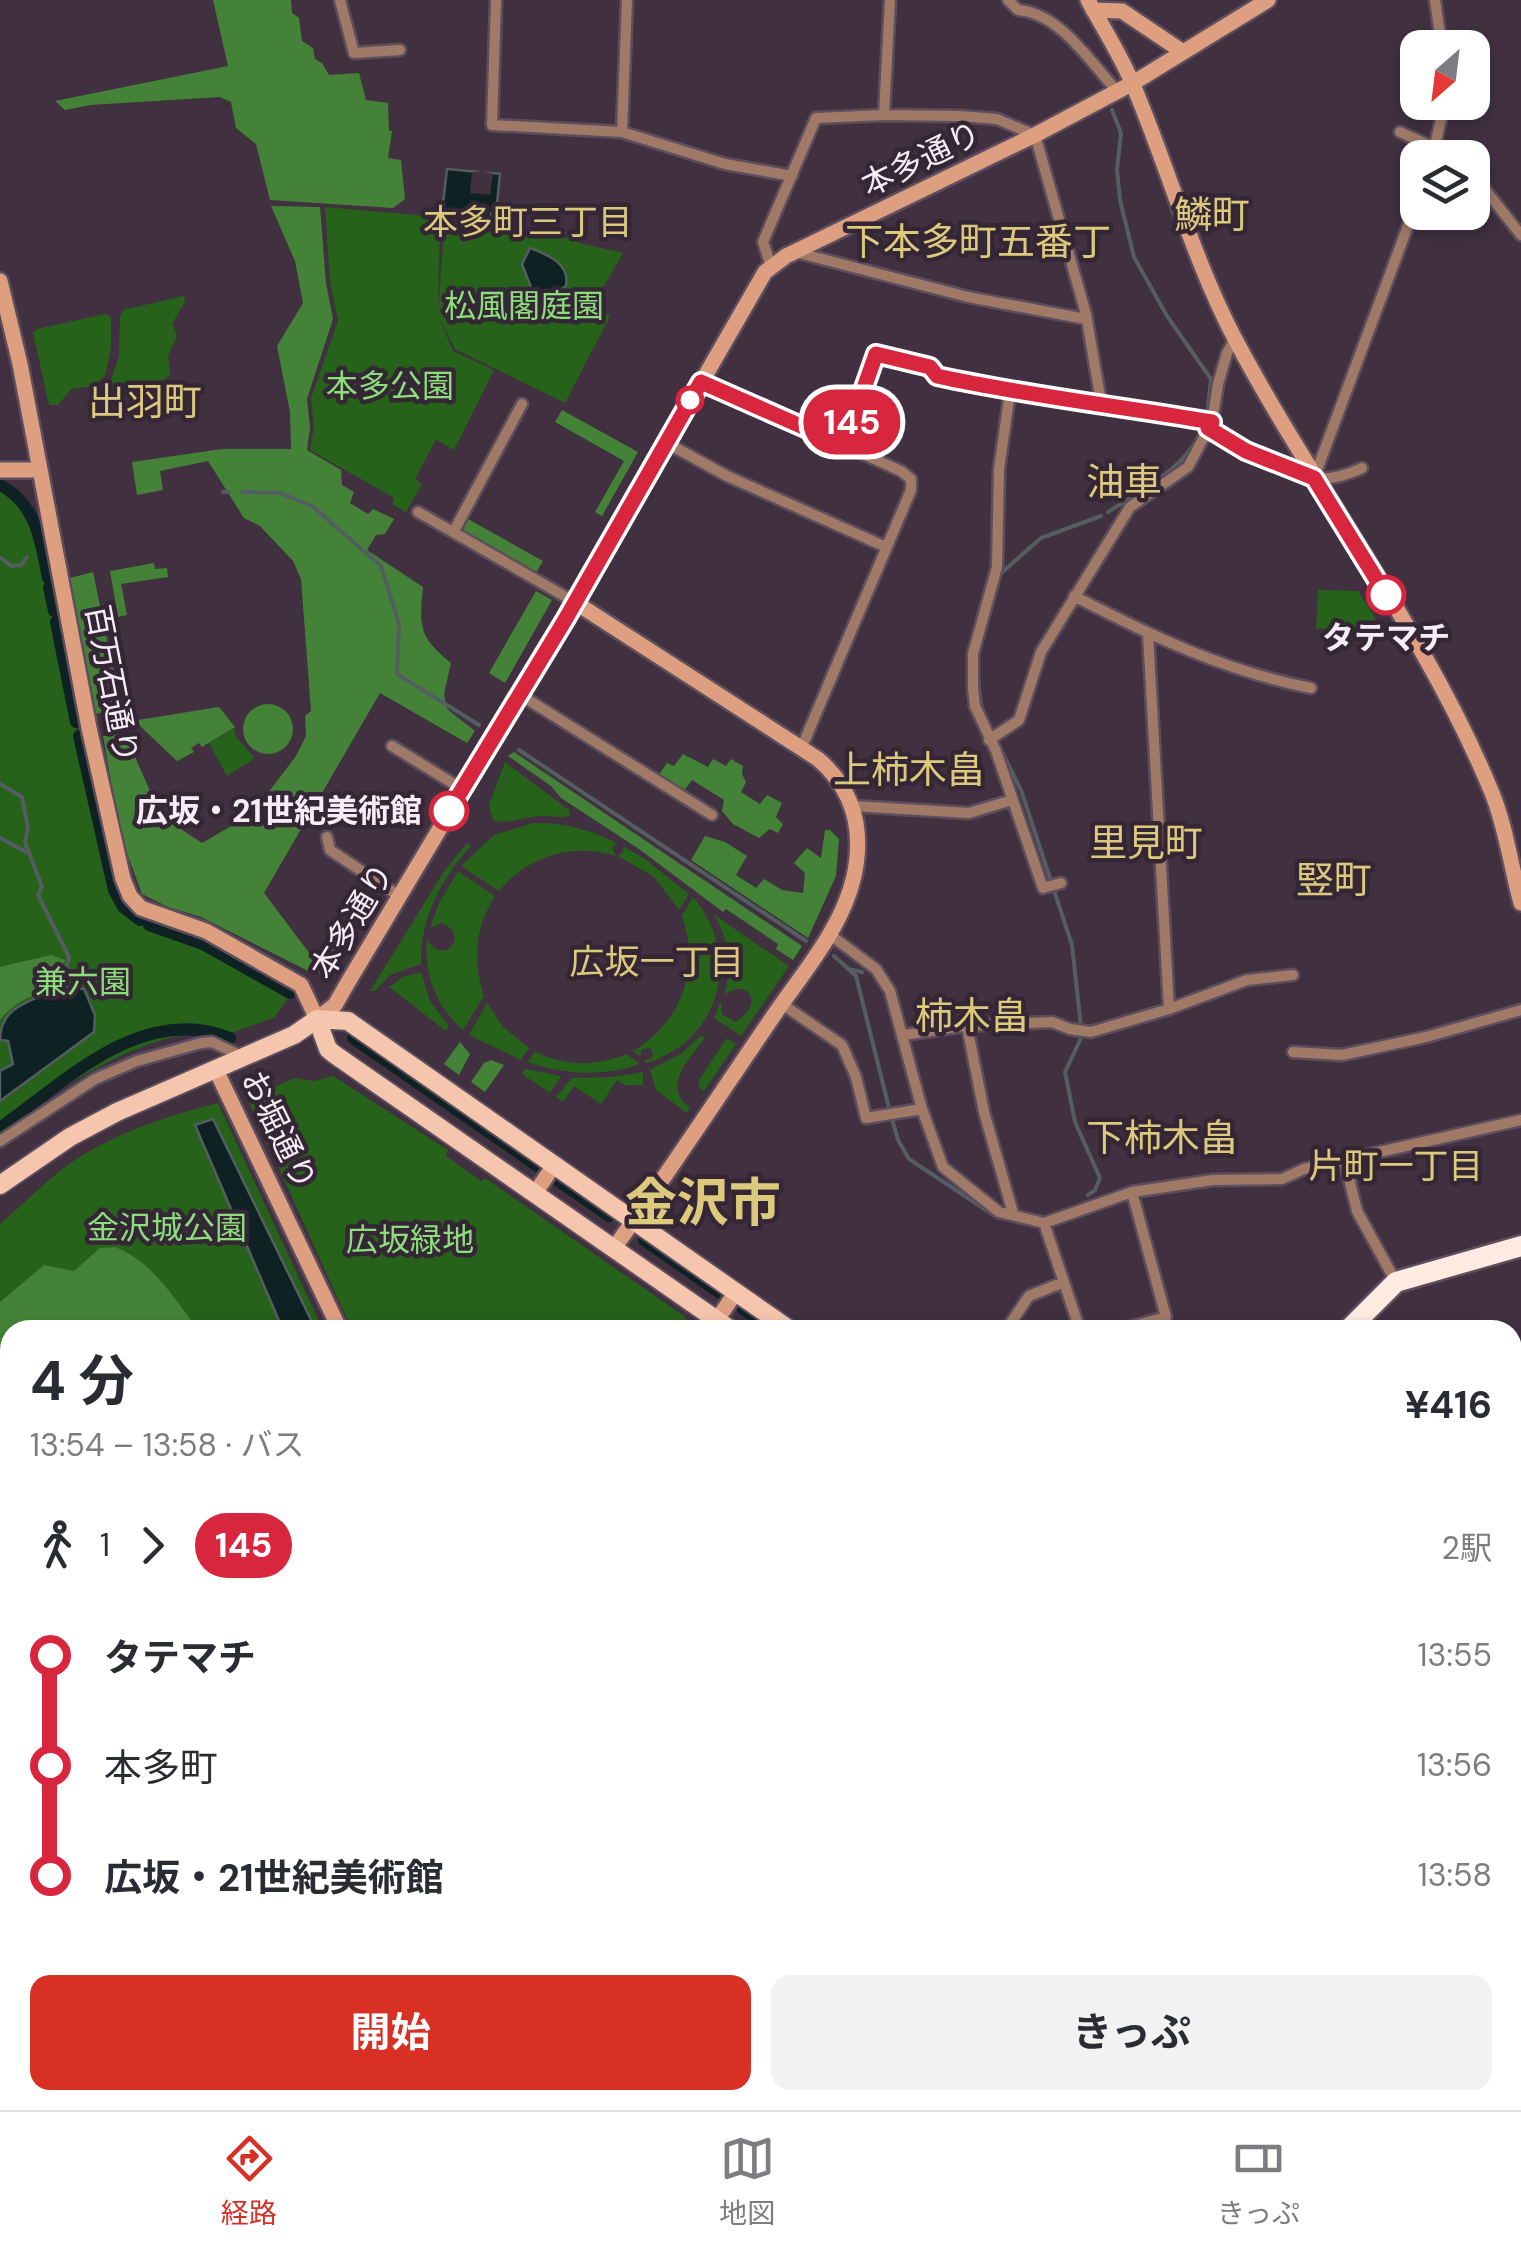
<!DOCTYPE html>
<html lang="ja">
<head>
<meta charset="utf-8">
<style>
	body { margin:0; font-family:"DM Sans","Noto Sans JP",sans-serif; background:#f2f2f3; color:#2b2b33; height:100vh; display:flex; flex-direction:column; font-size:38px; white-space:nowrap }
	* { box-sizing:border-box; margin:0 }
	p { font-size:32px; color:#7c7c81 }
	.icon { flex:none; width:55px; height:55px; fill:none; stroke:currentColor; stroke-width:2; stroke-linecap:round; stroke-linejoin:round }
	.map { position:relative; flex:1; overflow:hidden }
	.drawer { position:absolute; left:0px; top:1320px; width:1522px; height:790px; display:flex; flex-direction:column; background:#fff; border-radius:30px 30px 0 0; box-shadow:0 5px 15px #0003 }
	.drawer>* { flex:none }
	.badge { padding:0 20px; border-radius:32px; font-size:35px; line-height:65px }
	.needle { width:65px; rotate:208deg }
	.buttons { position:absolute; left:1400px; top:30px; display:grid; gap:20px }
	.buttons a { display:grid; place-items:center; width:90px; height:90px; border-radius:20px; background:#fff; box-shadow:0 5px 15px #0003; font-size:50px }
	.map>.badge { position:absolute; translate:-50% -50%; box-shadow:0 0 0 5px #fff }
	.legs { display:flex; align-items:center; gap:15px; height:110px; padding:0 30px; font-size:32px }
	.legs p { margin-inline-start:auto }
	.overview { display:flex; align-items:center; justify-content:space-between; height:170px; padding:0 30px }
	h1 { font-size:55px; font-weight:700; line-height:75px }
	.cta { display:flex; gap:20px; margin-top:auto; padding:20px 30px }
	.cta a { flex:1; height:115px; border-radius:20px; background:#d93025; color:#fff; font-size:40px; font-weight:700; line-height:115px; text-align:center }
	.cta a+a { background:#f2f2f3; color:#2b2b33 }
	ul { padding:0 30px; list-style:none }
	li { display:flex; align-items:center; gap:35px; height:110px; font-size:38px }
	li i { display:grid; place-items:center; width:15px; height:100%; margin:0 12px; background:currentColor }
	li i::after { content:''; width:25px; height:25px; margin:-12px; border:8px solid; border-radius:50%; background:#fff }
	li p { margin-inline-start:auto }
	li:first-child i { background:linear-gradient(#0000 50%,currentColor 0) }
	li:last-child i { background:linear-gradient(currentColor 50%,#0000 0) }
	.menu { display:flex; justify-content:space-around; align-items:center; height:140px; border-top:2px solid #e1e1e2; background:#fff; font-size:28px; color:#7c7c81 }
	.menu a { display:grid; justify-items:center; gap:5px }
	.menu .on { color:#d93025 }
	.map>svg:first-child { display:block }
	.green { fill:#266219 }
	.forest { fill:#448337 }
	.water { fill:#0e2123; stroke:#545e62; stroke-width:2.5 }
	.pier { fill:#403040 }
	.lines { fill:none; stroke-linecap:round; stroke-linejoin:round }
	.stream { stroke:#545e62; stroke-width:4 }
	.canal { stroke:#0e2123; stroke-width:12 }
	.street-casing { stroke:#5d4e5d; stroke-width:15 }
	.secondary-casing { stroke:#5d4e5d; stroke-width:20 }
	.primary-casing { stroke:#5d4e5d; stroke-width:22 }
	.highway-casing { stroke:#5d4e5d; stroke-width:25 }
	.street { stroke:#a17a67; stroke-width:10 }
	.secondary { stroke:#de9f81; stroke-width:15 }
	.primary { stroke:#f6c5ae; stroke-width:18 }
	.highway { stroke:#ffebe1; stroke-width:20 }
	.line-1-casing { stroke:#fff; stroke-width:22 }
	.line-1 { stroke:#d7263d; stroke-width:15 }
	.stop-1-dot { fill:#fff; stroke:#d7263d; stroke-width:5 }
	.labels { text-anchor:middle; stroke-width:9; stroke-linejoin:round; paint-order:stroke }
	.street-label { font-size:32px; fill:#f6ecf6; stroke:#352636 }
	.park-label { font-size:32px; fill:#8bde7a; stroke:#352636 }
	.stop-label { font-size:32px; font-weight:bold; fill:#f6ecf6; stroke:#352636 }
	.neighbourhood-label { font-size:35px; fill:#dcc97c; stroke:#352636 }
	.quarter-label { font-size:38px; fill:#dcc97c; stroke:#352636 }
	.town-label { font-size:52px; font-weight:bold; fill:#dcc97c; stroke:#352636 }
</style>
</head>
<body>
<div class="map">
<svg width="1521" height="2110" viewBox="0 0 1521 2110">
	<rect width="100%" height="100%" fill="#403040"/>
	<path class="green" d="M 325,207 L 440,217 L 438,314 L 444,229 L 579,239 L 579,243 L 623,253 L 593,305 L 610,316 L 565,403 L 455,349 L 438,315 L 453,351 L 494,370 L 454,450 L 436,440 L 415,479 L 422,484 L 406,512 L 392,504 L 394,498 L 310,450 L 314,427 L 311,398 L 338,321 L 330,282 Z
		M 184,296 L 185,302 L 172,324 L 177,336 L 168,356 L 170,373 L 168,377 C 148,391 131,397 107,391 L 119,356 L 120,316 L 123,310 Z
		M 105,314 L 111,317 L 111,347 L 105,376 L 93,386 L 71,389 L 58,405 L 49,405 L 33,333 L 37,329 Z
		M 0,485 L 15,494 L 26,505 L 39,539 L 76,729 L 117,900 L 139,921 L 203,944 L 290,995 L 275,1017 L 231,1033 L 229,1038 C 161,1015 55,1093 0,1129 Z
		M 1318,590 L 1358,591 L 1380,626 L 1316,629 Z
		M 234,728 L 236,737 L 255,758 L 227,776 L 209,743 Z
		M 505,762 L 569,810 L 570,815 C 560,819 555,816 544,816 C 527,815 508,826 493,820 L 489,805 Z
		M 534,823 C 563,822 591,830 617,843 L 612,848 L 616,856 C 572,842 528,856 499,891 L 461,866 L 494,835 Z
		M 467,843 L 471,846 C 441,879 420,919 421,964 L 390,975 L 375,991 L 370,991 L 443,873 Z
		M 623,846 L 645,859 L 689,894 L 679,910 L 654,877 L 618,856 L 623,852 Z
		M 458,871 L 495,896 C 475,928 472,960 484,996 L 463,1030 C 436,1006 424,975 427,939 C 442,968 472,934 441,923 L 430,928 L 439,903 Z
		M 693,897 C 743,955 721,1040 647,1063 L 644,1060 L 651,1059 L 653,1054 L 650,1048 L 642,1049 L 640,1056 L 633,1051 C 681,1023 701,969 682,916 Z
		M 713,914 L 789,966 L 741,1036 L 714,1018 L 721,1001 L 722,1014 L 735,1022 C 767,1003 746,977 724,995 C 733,966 729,939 713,914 Z
		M 421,972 L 430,1001 L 449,1026 L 446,1031 L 389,987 L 403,977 Z
		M 487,1003 L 503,1027 L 529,1048 L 521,1060 L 469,1035 Z
		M 701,1035 L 705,1038 C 689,1060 661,1085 690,1108 L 687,1113 L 656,1090 L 650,1070 L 682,1053 Z
		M 727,1038 L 736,1044 L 704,1091 L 699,1087 L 699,1080 Z
		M 535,1052 C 565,1066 596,1067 626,1054 L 640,1064 C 603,1077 564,1075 528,1062 Z
		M 525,1069 L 561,1076 L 550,1093 L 522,1074 Z
		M 643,1072 L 643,1085 L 625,1085 L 617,1080 L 601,1104 L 574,1086 L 563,1102 L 556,1097 L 572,1078 L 611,1077 Z
		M 333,1076 L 448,1150 L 446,1156 L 481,1181 L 485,1178 L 684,1316 L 692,1330 L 352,1330 L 249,1102 L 253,1096 L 295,1078 L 314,1081 Z
		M 218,1103 L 323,1330 L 10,1330 L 10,2100 L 309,2100 L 300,2110 L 0,2110 L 0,1224 C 24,1204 46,1180 72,1162 C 111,1135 172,1114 218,1103 Z
		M 1513,1620 L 1521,1632 L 1521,1672 L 1513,1678 Z"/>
	<path class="forest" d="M 213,0 L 291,0 L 292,13 L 299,18 L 302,41 L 313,48 L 315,59 L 322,63 L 329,75 L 359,73 L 366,100 L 388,103 L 389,131 L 392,131 L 388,158 L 401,160 L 405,199 L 393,208 L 270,200 L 256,144 L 236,128 L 231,102 L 220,97 L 90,105 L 65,110 L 55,101 L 228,66 Z
		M 271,206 L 320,207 L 326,283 L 333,319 L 307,399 L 310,427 L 307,450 L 341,470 L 342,485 L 354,492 L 350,503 L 368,514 L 373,509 L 394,519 L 385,534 L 376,535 L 367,550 L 423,587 C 419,627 419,637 451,663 L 444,694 L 447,709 L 475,731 L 467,743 L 380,693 L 264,893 L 313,958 L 322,957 L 345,934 L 347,941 L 332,970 L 314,974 L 201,917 L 168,907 L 142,894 L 121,837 L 103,736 L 125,734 L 161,816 L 202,843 L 252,814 L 296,756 L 306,736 L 305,716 L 311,711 L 301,579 L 293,561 L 260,526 L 244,518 L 208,461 L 160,471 L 163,490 L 137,495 L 132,462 L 222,449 L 291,449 L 290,412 L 277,346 L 303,303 L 295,261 Z
		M 562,410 L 638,452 L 602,516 L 595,512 L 624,461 L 555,422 Z
		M 468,519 L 543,561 L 536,573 L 461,531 Z
		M 154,563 L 155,569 L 167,568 L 168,577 L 121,584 L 127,615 L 118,617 L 110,571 Z
		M 93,572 L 121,708 L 96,714 L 72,603 L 70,578 Z
		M 536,591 L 552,600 L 505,683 L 489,673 Z
		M243 729a25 25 0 1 1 50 0a25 25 0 1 1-50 0Z
		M 219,707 L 235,727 L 202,747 L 199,743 L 191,748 L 194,752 L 177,761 L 140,726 L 138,720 Z
		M 514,752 L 802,946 L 793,960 L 776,949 L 778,944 L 726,909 L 723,912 L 639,849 L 561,798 L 551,786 L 508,756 Z
		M 683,754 L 708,767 L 713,759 L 726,766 L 731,759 L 743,766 L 742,774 L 746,782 L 741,792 L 760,804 L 767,795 L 782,803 L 776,817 L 783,824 L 778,833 L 770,829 L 759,838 L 733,824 L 722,811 L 724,800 L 692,780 L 683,792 L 658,776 L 667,763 L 674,766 Z
		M 825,830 L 830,830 L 839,839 L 836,876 L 808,938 L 691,860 L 705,836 L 725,842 L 747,856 L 736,875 L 756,888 L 764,879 L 782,890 L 803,893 L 805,873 L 794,863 L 807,848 L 821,858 Z
		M 51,955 L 65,960 L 60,984 C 34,997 19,997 0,1020 L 0,967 Z
		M 460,1042 L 470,1054 L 459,1075 L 444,1064 Z
		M 491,1060 L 504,1065 L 485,1092 L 471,1082 L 484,1063 Z
		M 115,1247 C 152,1261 175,1299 198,1330 L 10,1330 L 10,1426 L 0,1426 L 0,1302 L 44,1265 L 74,1271 L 100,1248 Z
		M 372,2100 L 475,2100 L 468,2110 L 386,2110 Z
		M 563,2100 L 661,2100 L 655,2110 L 595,2110 L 583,2101 L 562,2103 Z"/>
	<path class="water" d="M 447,169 L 500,174 L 496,213 L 491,213 L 490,218 L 442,212 Z
		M 530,248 C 548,255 570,263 566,286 L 558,291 L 532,290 L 522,264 Z
		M 62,987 L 84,989 L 95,1015 L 94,1032 L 0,1101 L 0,1071 L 13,1064 L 8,1041 L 0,1040 C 0,1004 34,1001 62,987 Z
		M 213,1119 L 316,1330 L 283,1330 L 195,1125 Z"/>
	<path class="pier" d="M 483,171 L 493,174 L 490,195 L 470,193 L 472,172 Z"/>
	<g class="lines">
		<path class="stream" d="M 1112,110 L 1121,133 L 1117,170 L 1120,200 L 1134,257 L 1167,316 L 1211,379 L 1207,414
			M 223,492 L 229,492
			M 242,492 L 280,493 L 312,506 L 381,566 L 399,624 L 397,674 L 479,725
			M 1108,512 C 1142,490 1189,467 1203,426
			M 0,557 L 11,566 L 18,565
			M 21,565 L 27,557
			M 999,575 L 1041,538 L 1101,516
			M 978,681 L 982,711
			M 997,742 L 1021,790 L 1072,945 L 1081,1027
			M 519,750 L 806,941
			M 0,784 L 22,797 L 28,828 L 25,842 L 42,887 L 38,895 L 69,957 L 62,987
			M 0,838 L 26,852
			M 834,956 L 856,976 L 890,1112
			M 848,969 L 862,972
			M 1082,1036 L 1065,1072 L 1075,1122 L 1100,1178 L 1095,1190 L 1088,1195
			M 892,1119 L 898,1140 L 909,1159 L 998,1218
			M 1512,1907 L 1521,1894
			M 1051,2110 L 1053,2100
			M 1500,2110 L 1500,2100"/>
		<path class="canal" d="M 0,485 C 36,503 41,542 48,578
			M 49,587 L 54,611
			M 56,622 L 76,722
			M 79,736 L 114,890 L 123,907 L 140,920
			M 149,925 L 203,944 L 290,993
			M 353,1038 L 539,1167
			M 0,1128 C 66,1081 142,1003 230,1038
			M 557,1180 L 609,1216
			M 644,1240 L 720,1293
			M 743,1309 L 773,1330"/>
		<g class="street-casing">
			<path id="street" d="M 340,0 L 354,53 L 400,50
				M 496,0 L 492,125 L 622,132 L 725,164 L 792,176
				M 1008,0 L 1018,10 C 1060,13 1091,63 1117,91
				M 1435,0 L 1442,48
				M 884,115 L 890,0
				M 622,132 L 627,0
				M 1400,132 L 1435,148
				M 1432,158 L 1445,102
				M 1472,173 L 1521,235
				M 795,252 L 968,297 L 1086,319
				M 771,266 L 763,242 L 816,118 L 884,115 L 959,116 L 997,119 L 1035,135 L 1086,314 L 1101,402
				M 701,382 L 901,471 L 911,479 L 911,490 L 801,749
				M 1010,392 L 999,469 L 997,567 L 973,654 L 973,688 L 975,706 L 996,751 L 1043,888 L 1061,883
				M 1208,428 C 1227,445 1291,475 1316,478 C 1332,480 1347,475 1362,468
				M 665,442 L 727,476 L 886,547
				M 844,445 L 876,354 L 930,367 L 937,376 C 1028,396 1120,406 1212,422
				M 1314,478 L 1418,199
				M 418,512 L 573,601
				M 454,531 L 522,404
				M 1074,596 C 1151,636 1225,671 1311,688
				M 1148,634 L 1169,1009
				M 519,694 L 712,815
				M 989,740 L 1019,720 L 1041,652 L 1130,507 L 1188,467 L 1212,422 L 1218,384 L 1227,353 L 1235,339
				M 392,746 L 462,789
				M 854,806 L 969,813 L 1012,800
				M 327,837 L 330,850 L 399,896
				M 829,934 L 876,969 L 890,991 L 922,1109 L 943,1167 L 999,1212 L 1044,1223 L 1132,1192 L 1213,1180 L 1282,1179 L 1304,1169 L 1521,1120
				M 782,1004 L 842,1045 L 856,1077 L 866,1118 L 922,1109
				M 967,1026 L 984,1112 L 1013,1213
				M 904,1035 L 963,1026 L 1052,1022 L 1070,1029 L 1091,1032 L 1169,1009 L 1247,980 L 1293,975
				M 1293,1052 L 1342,1055 L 1426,1037 L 1521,1010
				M 0,1141 L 95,1079 L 137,1061 L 201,1043 L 212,1042 L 241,1056
				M 1345,1162 L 1357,1211 L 1396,1282
				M 1044,1223 L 1080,1330
				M 1006,1330 L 1029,1296 L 1064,1282
				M 1119,1330 L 1166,1317 L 1132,1192
				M 1512,1380 L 1521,1378
				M 1512,1453 L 1521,1453
				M 1512,1475 L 1521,1496
				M 1512,1508 L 1521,1506
				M 1512,1551 L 1521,1548
				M 1512,1692 L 1521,1704
				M 1512,1924 L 1521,1911
				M 834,2100 L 847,2110
				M 1056,2100 L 1067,2102
				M 1210,2100 L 1230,2110
				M 1509,2100 L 1510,2110
				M 697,2110 L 702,2100
				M 1011,2110 L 1013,2100"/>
		</g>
		<g class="secondary-casing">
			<path id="secondary" d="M 1088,0 C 1103,28 1122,57 1134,87 C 1169,170 1193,259 1235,339 C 1315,490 1428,636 1492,793 C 1506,827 1511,867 1521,903
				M 1093,10 L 1122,11 L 1183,52
				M 0,281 L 20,364 L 89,728 L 123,879 L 130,896 L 141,908 L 206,931 L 301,985 L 317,1019 L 335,1005 L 347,984 L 565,619 L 765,272 L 786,256 L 1035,135 L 1133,83 L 1268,0
				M 0,470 L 39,470
				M 573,601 L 818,759 C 854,790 864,830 854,876 C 842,930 800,976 770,1021 C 718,1097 668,1174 614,1248
				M 216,1070 L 340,1330
				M 535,1193 L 555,1164
				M 710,1330 L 736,1292
				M 314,2110 L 323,2100"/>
		</g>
		<g class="primary-casing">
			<path id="primary" d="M 317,1019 L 348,1021 L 790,1330
				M 317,1019 L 328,1049 L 334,1054 L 731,1330
				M 0,1185 L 70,1137 L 117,1112 L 294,1035 L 317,1019"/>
		</g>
		<g class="highway-casing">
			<path id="highway" d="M 1348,1330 L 1396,1282 L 1521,1246
				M 819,2110 L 825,2100"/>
		</g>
		<use href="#street" class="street"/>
		<use href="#secondary" class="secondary"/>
		<use href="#primary" class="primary"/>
		<use href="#highway" class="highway"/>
	</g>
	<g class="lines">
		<g class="line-1-casing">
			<path id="line-1" d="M 449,811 L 565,620 L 701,382 L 844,445 L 876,354 L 930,367 L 937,376 C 1028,396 1120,406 1212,422 L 1208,428 L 1246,451 L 1314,478 L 1386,595"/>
		</g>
		<use href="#line-1" class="line-1"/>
	</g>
	<g class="stop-1-dot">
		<circle cx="690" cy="400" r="12"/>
		<circle cx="1386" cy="595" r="18"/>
		<circle cx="449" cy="811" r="18"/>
	</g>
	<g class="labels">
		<g class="street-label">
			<text transform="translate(921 159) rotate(-26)" y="11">本多通り</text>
			<text transform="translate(112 684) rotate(79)" y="11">百万石通り</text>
			<text transform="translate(352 921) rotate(-59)" y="11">本多通り</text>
			<text transform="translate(279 1130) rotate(64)" y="11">お堀通り</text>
		</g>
		<g class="park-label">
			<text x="524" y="317">松風閣庭園</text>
			<text x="390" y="397">本多公園</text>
			<text x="83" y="993">兼六園</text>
			<text x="167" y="1239">金沢城公園</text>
			<text x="410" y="1251">広坂緑地</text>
		</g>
		<g class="stop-label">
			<text x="1386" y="649">タテマチ</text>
			<text x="422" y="822" text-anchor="end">広坂・21世紀美術館</text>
		</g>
		<g class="neighbourhood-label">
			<text x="528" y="234">本多町三丁目</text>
			<text x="657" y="974">広坂一丁目</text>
			<text x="1396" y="1178">片町一丁目</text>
		</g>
		<g class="quarter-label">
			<text x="1212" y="228">鱗町</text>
			<text x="978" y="255">下本多町五番丁</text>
			<text x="145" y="415">出羽町</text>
			<text x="1124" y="495">油車</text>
			<text x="909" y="783">上柿木畠</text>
			<text x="1146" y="856">里見町</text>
			<text x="1334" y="893">竪町</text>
			<text x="972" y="1029">柿木畠</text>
			<text x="1162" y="1151">下柿木畠</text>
		</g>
		<g class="town-label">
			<text x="703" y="1221">金沢市</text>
		</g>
	</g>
</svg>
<div class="buttons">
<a><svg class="needle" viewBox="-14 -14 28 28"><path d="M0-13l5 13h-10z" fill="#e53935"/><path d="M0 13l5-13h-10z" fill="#7c7c81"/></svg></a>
<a><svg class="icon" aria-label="layers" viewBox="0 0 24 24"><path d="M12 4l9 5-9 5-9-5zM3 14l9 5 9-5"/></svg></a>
</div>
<b class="badge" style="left:852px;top:422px;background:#d7263d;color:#fff">145</b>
<section class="drawer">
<div class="overview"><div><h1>4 分</h1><p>13:54 – 13:58 · バス</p></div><b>¥416</b></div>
<div class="legs"><svg class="icon" aria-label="walk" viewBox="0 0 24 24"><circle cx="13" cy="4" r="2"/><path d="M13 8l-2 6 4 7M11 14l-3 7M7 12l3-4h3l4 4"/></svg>1<svg class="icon" aria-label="forward" viewBox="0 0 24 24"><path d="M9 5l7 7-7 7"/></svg><b class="badge" style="background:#d7263d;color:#fff">145</b><p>2駅</p></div>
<ul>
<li><i style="color:#d7263d"></i><b>タテマチ</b><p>13:55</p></li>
<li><i style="color:#d7263d"></i><span>本多町</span><p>13:56</p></li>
<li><i style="color:#d7263d"></i><b>広坂・21世紀美術館</b><p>13:58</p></li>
</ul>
<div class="cta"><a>開始</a><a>きっぷ</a></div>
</section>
</div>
<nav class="menu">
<a class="on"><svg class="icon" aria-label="directions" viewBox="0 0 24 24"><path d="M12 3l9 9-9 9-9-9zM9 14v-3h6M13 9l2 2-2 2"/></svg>経路</a>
<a><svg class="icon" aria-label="map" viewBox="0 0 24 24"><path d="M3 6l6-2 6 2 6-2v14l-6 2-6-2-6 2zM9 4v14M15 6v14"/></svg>地図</a>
<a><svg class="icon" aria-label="tickets" viewBox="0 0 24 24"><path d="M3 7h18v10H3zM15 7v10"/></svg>きっぷ</a>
</nav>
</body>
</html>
